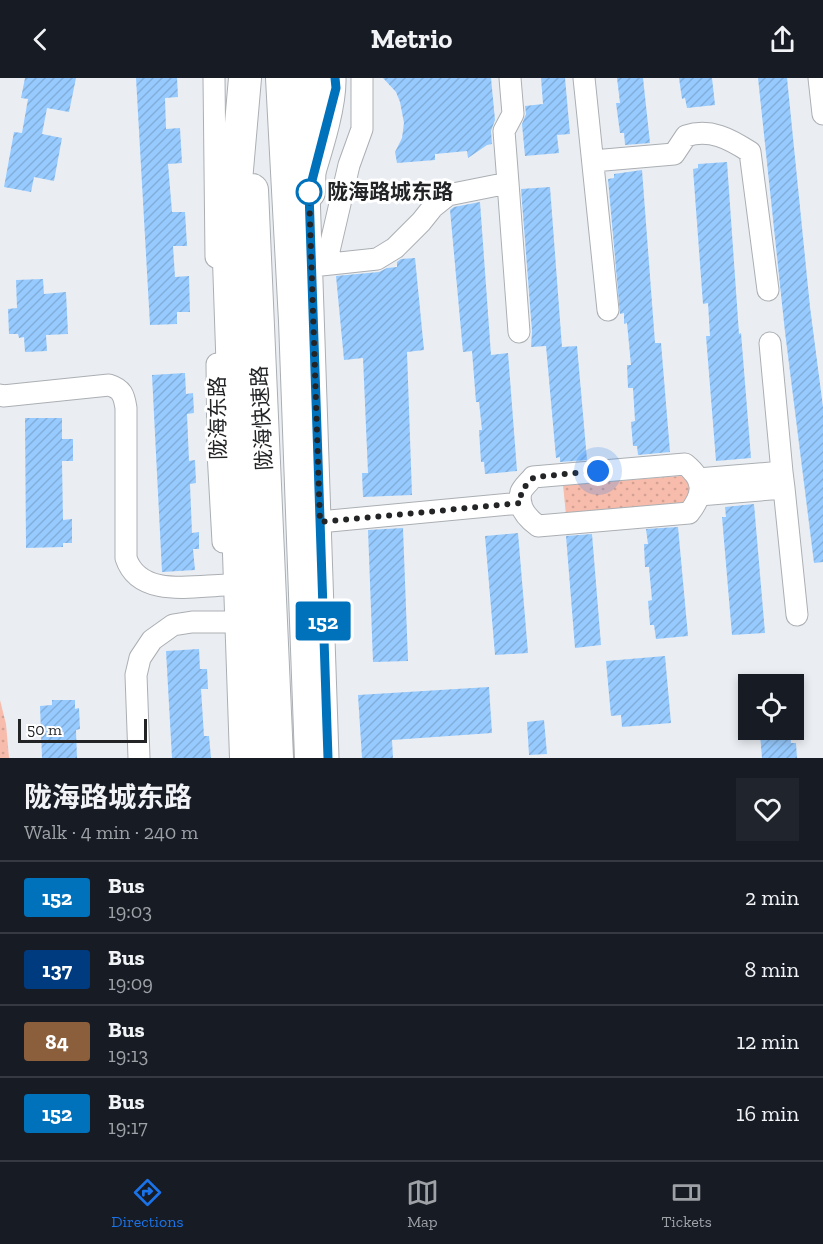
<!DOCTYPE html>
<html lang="en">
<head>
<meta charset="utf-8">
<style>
	body { margin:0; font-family:"Zilla Slab","Noto Sans SC",serif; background:#20242c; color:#f1f3f6; height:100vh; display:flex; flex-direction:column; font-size:22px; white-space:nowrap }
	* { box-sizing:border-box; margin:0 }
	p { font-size:20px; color:#9ea1a6 }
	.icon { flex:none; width:33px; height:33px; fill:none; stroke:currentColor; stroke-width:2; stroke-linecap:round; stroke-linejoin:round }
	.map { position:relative; height:680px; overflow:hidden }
	.panel { display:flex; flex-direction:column; background:#171b24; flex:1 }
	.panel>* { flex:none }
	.badge { padding:0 12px; border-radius:4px; font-size:21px; line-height:39px }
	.fabs { position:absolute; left:738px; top:596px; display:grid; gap:12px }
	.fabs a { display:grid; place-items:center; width:66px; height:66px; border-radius:0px; background:#171b24; box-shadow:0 3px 9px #0003; font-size:30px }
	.scale { position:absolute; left:18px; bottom:15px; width:129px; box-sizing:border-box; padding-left:6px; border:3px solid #232426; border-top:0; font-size:16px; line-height:21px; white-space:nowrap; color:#232426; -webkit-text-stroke:4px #fff; paint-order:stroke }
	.you { position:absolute; width:30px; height:30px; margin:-15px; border:4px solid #fff; border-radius:50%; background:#1a73e8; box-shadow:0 0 0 9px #1a73e833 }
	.map>.badge { position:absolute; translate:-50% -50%; box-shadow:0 0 0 3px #fff }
	.round { display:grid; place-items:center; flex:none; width:63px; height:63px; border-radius:0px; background:#20242c }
	.headline { display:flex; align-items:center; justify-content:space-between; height:102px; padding:0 24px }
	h1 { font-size:28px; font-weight:700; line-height:45px }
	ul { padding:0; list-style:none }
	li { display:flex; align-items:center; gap:18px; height:72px; padding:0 24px; border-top:2px solid #363941 }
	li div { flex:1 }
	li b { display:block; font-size:22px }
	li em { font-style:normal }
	li .badge { min-width:66px; font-weight:700; text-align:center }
	header { display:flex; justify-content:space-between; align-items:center; height:78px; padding:0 24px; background:#171b24; font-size:27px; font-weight:700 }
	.menu { display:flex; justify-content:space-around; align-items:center; height:84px; border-top:2px solid #363941; background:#171b24; font-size:16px; color:#9ea1a6 }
	.menu a { display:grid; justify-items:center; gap:3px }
	.menu .current { color:#1a73e8 }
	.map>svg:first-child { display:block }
	.grass { fill:url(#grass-dots) }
	.building { fill:url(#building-hatch) }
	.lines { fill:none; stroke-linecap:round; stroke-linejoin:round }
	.minor-casing { stroke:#abafb3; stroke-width:23 }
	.highway-casing { stroke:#abafb3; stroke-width:34 }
	.minor { stroke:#fff; stroke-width:21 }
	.highway { stroke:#fff; stroke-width:32 }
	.line-casing { stroke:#fff; stroke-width:14 }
	.line { stroke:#0072bc; stroke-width:9 }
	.walk { stroke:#232426; stroke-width:6; stroke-dasharray:0 10.8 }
	.stop-dot { fill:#fff; stroke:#0072bc; stroke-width:3 }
	.labels { text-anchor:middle; stroke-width:6; stroke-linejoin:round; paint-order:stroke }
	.stop-label { font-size:21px; font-weight:bold; fill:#232426; stroke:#fff; text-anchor:start }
	.street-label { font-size:21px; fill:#232426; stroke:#fff }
</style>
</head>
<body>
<header><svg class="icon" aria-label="back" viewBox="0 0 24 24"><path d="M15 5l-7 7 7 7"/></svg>Metrio<svg class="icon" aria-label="share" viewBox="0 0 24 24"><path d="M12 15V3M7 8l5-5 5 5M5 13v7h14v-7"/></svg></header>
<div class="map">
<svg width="823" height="680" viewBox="0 0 823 680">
	<defs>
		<pattern id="grass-dots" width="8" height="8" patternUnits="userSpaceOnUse" patternTransform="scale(1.5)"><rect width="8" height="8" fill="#f7bcab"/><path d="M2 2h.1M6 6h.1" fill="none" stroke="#d3a193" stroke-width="1.8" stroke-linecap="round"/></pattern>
		<pattern id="building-hatch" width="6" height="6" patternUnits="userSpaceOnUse" patternTransform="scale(1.5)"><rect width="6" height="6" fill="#97cbff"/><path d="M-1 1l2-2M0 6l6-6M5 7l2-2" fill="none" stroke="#82aeda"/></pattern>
	</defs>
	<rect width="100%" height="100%" fill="#eaeef3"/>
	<path class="grass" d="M 681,398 C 693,405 691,419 680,426 L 566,437 L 563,407 Z
		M 0,622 L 6,646 L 9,680 L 0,680 Z"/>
	<path class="building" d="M 25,0 L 76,0 L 69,34 L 47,30 L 42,56 L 62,60 L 54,103 L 34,99 L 31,114 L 4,109 L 14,54 L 22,55 L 28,21 L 21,20 Z
		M 136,0 L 177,0 L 178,19 L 165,20 L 166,51 L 180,50 L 182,85 L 168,86 L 172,134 L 185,134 L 187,168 L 173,168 L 175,199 L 189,198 L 190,234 L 177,234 L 177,246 L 150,247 Z
		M 383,0 L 491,0 L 495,42 L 491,53 L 492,66 L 487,67 L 468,80 L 467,73 L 435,76 L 435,82 L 397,85 L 395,74 L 402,60 L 404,45 L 400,24 L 396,14 Z
		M 541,0 L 565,0 L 570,56 L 557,57 L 559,75 L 525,78 L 522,46 L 526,36 L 525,28 L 543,26 Z
		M 617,0 L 643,0 L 650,65 L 625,67 L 624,55 L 620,55 L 616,25 L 620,25 Z
		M 679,0 L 712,0 L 715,27 L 687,30 L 685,20 L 682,21 Z
		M 758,0 L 787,0 L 810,229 L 823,329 L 823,484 L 814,485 L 785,254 Z
		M 727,84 L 739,256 L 741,255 L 751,380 L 716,383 L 706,258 L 710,258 L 708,225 L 703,226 L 693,91 L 698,90 L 698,86 Z
		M 642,92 L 655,265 L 661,265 L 670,374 L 638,377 L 637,368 L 633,368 L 631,344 L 635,343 L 633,310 L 628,310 L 627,287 L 631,287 L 627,245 L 624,246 L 624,235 L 620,236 L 608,101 L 614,100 L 614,96 Z
		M 550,109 L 562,269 L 577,268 L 587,382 L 560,384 L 560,379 L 556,380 L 546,268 L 531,269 L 532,253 L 521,111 Z
		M 480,124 L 491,277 L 508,275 L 517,393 L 485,396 L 484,384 L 481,384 L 479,352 L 482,352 L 479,324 L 476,324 L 472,273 L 463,274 L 450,132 L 454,129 Z
		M 415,180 L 424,272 L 407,274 L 412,417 L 363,419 L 362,395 L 368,395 L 363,280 L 344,282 L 336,198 L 379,194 L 387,190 L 397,189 L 397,184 L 401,181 Z
		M 43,201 L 44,216 L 66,214 L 68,256 L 46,257 L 47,273 L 25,274 L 24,259 L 19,260 L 18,256 L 9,256 L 8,231 L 17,230 L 16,202 Z
		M 185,295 L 186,316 L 193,315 L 194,335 L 187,336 L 189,383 L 195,382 L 196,405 L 190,406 L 192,455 L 199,454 L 199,471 L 193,471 L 195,492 L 162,494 L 152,297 Z
		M 25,340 L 62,340 L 62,361 L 73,361 L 73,383 L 62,383 L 63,442 L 72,441 L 72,465 L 63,465 L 63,469 L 26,470 Z
		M 754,426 L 765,555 L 732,557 L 722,439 L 726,439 L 725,429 Z
		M 678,449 L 688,558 L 656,561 L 654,547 L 650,547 L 648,523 L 652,522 L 649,489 L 645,489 L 644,466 L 648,466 L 646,451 Z
		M 403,450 L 408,583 L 373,584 L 368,452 Z
		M 518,455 L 528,575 L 495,577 L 485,458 Z
		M 592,456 L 601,567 L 575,570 L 566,458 Z
		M 199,571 L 200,591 L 207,591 L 208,611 L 201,611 L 204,658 L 209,658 L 211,680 L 172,680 L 166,573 Z
		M 665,578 L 671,645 L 622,649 L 621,637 L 611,638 L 606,583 Z
		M 489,609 L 492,655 L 392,662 L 393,680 L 362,680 L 358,617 Z
		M 52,622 L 75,622 L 75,631 L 79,630 L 80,651 L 76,652 L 77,680 L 42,680 L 40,628 L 52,627 Z
		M 544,642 L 547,676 L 529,677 L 527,644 Z
		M 764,651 L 790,651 L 791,665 L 796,665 L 797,680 L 762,680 L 760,656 L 764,655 Z"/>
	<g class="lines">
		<g class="minor-casing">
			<path id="minor" d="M 214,0 L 216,179
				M 584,0 L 608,232
				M 819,0 L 823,36
				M 593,83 L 674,76 L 686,58 C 710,50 730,61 750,74 L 768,212
				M 508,105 L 519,254
				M 326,186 L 349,87 L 362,51 L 362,0
				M 312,188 L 377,181 L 395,170 L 421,144 L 433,129 L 448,117 L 508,105 L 504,53 L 513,36 L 510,0
				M 770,265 L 782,394
				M 217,286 L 218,374 L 223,464
				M 0,317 L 3,318 L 109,307 C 122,311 124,317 126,330 L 126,480 C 139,520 193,508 226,507
				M 685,386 C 705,402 704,416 689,435 L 538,448 C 527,440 517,429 521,414 C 523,409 530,403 533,399 Z
				M 698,401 L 782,394 L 784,410 L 699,417
				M 784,410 L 797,537
				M 319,444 L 521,425
				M 139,680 L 136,597 L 140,580 L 152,562 L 173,547 L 192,544 L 226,544
				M 328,680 L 309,114 C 318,83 336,32 335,0"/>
		</g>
		<g class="highway-casing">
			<path id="highway" d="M 245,0 L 229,183 L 246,680
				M 282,0 L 295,243 L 311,680
				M 252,112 L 277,680
				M 309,114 L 311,0"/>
		</g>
		<use href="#minor" class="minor"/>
		<use href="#highway" class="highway"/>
	</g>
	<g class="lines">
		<g class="line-casing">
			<path id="line" d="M 328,680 L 309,114 L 336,10 L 335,0"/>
		</g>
		<use href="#line" class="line"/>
		<path class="walk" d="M 309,114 L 320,444 L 521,425 L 521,413 L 534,399 L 598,393"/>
	</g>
	<circle class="stop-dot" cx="309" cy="114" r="12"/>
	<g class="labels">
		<g class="stop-label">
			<text x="327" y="121">陇海路城东路</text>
		</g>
		<g class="street-label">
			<text transform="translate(218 340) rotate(-91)" y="7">陇海东路</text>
			<text transform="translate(262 340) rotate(-93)" y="7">陇海快速路</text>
		</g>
	</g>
</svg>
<div class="fabs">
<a><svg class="icon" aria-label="locate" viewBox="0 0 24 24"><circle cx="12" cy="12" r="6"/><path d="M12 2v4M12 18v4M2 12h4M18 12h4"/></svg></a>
</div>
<div class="scale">50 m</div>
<div class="you" style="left:598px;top:393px"></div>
<b class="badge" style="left:323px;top:543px;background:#0072bc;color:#fff">152</b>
</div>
<section class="panel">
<div class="headline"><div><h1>陇海路城东路</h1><p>Walk · 4 min · 240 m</p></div><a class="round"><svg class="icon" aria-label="heart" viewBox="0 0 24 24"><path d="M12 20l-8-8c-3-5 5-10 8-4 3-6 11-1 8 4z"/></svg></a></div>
<ul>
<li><span class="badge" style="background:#0072bc;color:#fff">152</span><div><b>Bus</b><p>19:03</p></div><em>2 min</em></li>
<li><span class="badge" style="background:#003b80;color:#fff">137</span><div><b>Bus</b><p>19:09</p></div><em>8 min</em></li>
<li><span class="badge" style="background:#8b5e3c;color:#fff">84</span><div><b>Bus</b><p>19:13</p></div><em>12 min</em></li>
<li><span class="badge" style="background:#0072bc;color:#fff">152</span><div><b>Bus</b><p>19:17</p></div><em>16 min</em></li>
</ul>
</section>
<nav class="menu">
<a class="current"><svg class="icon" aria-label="directions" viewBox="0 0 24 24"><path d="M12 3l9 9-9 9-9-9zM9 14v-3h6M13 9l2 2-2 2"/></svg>Directions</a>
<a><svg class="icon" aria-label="map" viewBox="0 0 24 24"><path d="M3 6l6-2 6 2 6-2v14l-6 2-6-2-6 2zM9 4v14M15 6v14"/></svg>Map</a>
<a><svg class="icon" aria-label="tickets" viewBox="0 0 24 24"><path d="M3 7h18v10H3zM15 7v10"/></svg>Tickets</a>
</nav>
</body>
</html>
